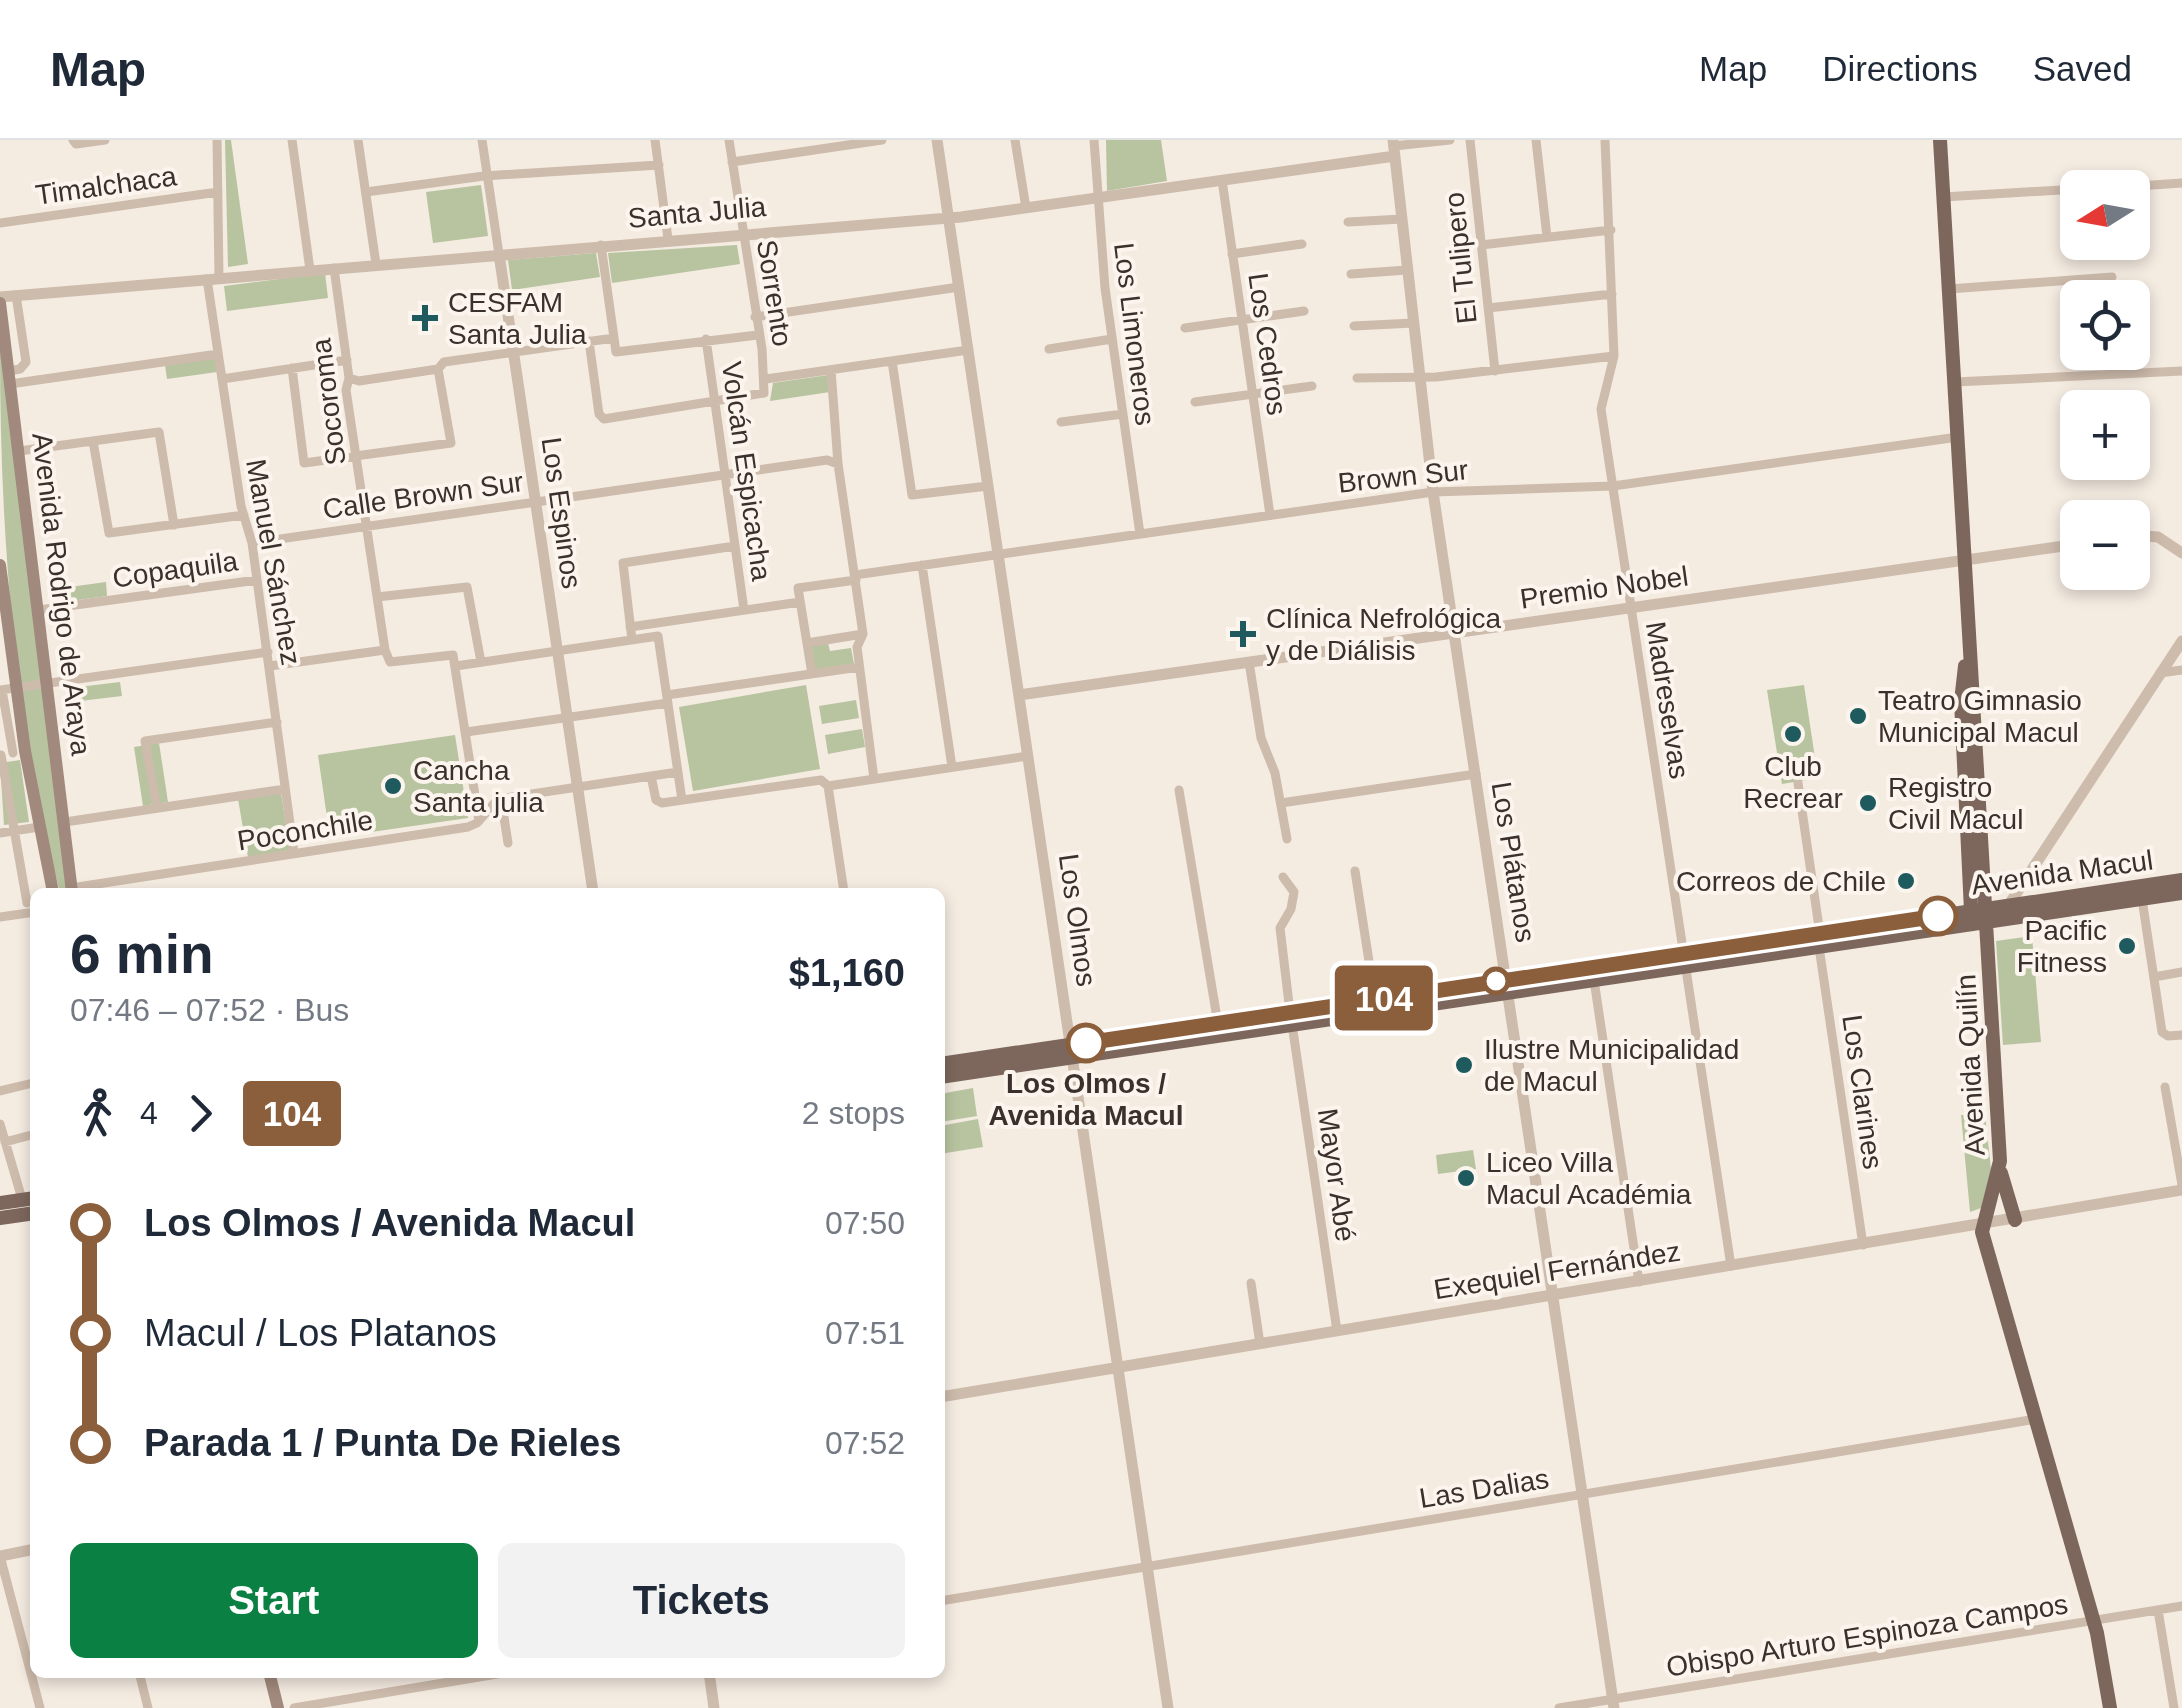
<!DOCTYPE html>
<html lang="en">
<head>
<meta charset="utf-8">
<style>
	body { margin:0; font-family:Arial,sans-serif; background:#f2f2f3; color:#1f2937; height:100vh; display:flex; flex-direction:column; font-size:38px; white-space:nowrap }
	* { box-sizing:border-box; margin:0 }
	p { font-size:32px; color:#747a83 }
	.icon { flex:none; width:55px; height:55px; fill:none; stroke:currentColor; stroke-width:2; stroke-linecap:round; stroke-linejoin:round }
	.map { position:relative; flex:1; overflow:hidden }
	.panel { position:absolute; left:30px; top:748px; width:915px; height:790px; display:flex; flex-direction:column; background:#fff; border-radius:15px; box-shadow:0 5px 15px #0003 }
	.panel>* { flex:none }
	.badge { padding:0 20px; border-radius:8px; font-size:35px; line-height:65px }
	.needle { width:65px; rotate:259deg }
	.controls { position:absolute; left:2060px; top:30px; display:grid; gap:20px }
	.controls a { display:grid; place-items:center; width:90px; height:90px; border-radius:15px; background:#fff; box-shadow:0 5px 15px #0003; font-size:50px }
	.map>.badge { position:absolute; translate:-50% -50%; box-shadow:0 0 0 5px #fff }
	.legs { display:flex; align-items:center; gap:15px; height:110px; padding:0 40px; font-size:32px }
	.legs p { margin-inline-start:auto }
	.head { display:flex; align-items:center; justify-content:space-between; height:170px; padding:0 40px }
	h1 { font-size:55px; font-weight:800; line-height:75px }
	.action { display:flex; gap:20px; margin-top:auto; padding:20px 40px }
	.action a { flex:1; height:115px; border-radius:15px; background:#0b8043; color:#fff; font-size:40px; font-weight:800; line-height:115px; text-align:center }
	.action a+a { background:#f2f2f3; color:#1f2937 }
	ul { padding:0 40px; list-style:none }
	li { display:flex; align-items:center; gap:35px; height:110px; font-size:38px }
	li i { display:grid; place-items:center; width:15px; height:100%; margin:0 12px; background:currentColor }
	li i::after { content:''; width:25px; height:25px; margin:-12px; border:8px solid; border-radius:50%; background:#fff }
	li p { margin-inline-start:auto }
	li:first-child i { background:linear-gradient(#0000 50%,currentColor 0) }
	li:last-child i { background:linear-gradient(currentColor 50%,#0000 0) }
	header { display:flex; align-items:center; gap:60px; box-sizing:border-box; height:140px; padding:0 50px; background:#fff; border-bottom:2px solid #e0e1e3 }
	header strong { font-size:48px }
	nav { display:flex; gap:55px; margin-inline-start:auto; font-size:35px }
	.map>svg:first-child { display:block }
	.green { fill:#b8c4a0 }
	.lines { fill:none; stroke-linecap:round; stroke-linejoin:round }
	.minor { stroke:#cdbbac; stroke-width:9 }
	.tertiary { stroke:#cdbbac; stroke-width:11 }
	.secondary { stroke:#a18a7d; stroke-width:12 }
	.primary { stroke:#7d675c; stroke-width:14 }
	.line-1-casing { stroke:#fff; stroke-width:22 }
	.line-1 { stroke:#8b5e3c; stroke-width:15 }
	.poi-dot { fill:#1f5a5e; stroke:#fbf5ee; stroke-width:4 }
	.stop-1-dot { fill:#fff; stroke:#8b5e3c; stroke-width:5 }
	.labels { text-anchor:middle; stroke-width:8; stroke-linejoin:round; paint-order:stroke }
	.street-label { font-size:28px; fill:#3b302b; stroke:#fbf5ee }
	.poi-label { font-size:28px; fill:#3b302b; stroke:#fbf5ee; text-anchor:start }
	.stop-label { font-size:28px; font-weight:bold; fill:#3b302b; stroke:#fbf5ee }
</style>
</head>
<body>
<header>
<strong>Map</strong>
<nav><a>Map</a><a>Directions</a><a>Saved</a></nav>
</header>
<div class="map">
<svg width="2182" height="1568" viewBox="0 0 2182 1568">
	<rect width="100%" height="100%" fill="#f4ebe1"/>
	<path class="green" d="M 225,0 L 231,0 L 248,124 L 228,127 Z
		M 1106,0 L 1161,0 L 1167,41 L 1107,51 Z
		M 481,45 L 488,96 L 433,103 L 426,52 Z
		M 737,105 L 740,124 L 612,143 L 608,113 Z
		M 596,113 L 600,137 L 512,150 L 508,120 Z
		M 325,133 L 328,158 L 227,171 L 224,146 Z
		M 0,210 L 69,752 L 60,752 C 13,582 0,386 0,210 Z
		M 215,218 L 217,232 L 167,239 L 165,225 Z
		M 828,235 L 830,252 L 770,261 L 773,243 Z
		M 106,442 L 107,456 L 57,463 L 55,449 Z
		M 828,503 L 830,511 L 851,508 L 854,524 L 815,531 L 810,506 Z
		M 120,542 L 122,556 L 72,562 L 70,548 Z
		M 806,545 L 820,629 L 693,651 L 679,567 Z
		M 1804,545 L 1818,638 L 1782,644 L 1767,550 Z
		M 856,560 L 859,578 L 822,584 L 819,566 Z
		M 862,589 L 865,607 L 828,614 L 825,595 Z
		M 455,595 L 468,678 L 330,698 L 318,615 Z
		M 159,603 L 168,662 L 143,666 L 134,607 Z
		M 20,620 L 29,682 L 4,685 L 0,623 Z
		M 281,653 L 290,710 L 248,717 L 238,659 Z
		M 2032,796 L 2041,902 L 2003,905 L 1996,801 Z
		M 973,948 L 977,976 L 940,982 L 940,954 Z
		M 1985,974 L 1991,1029 L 1981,1068 L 1970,1072 L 1961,975 Z
		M 978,979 L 983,1007 L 940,1014 L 940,986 Z
		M 1473,1010 L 1476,1029 L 1438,1034 L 1436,1015 Z"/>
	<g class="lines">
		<path class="minor" d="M 73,0 L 76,4 L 105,0
			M 217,0 L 219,138
			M 292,0 L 310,130
			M 358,0 L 376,124
			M 482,0 L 499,114
			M 655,0 L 668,99
			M 1015,0 L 1026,68
			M 1094,0 L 1105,148 L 1140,394
			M 1470,0 L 1495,231
			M 1536,0 L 1547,97
			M 1605,0 L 1614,216 L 1601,269 L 1731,1126
			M 1394,6 L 1450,0
			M 732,22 L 882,0
			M 1222,40 L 1270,375
			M 2108,48 L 2182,43
			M 366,52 L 484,36 L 659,25
			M 1943,57 L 2078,49
			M 1348,82 L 1402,79
			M 0,83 L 218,52
			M 601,105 L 616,212 L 758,195
			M 1481,105 L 1611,90
			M 1232,114 L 1302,104
			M 334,128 L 349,238 L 346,250 L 385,510
			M 1351,134 L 1407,130
			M 207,139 L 241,366 L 252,403 L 294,713
			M 1949,149 L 2112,137
			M 1488,168 L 1612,154
			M 755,177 L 959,147
			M 1354,186 L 1413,183
			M 1185,188 L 1304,171
			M 706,199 L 744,470
			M 589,201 L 599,274 L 604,279 L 764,253 L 762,209 L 729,0
			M 1049,209 L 1112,199
			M 892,221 L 912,355 L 988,346
			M 292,228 L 304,323 L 451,303 L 438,229
			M 831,230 L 838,324 L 863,494 L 857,507 L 874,639
			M 9,231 L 20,229 L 26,222 L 16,155
			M 349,238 L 359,241 L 438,229 L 444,222 L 614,198
			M 1357,238 L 1436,237 L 1614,216
			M 222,239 L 347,220
			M 766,239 L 968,210
			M 1955,242 L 2182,231
			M 10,244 L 218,214
			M 1195,262 L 1312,246
			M 1061,282 L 1123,274
			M 93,301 L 109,393 L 244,375
			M 19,311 L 159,292 L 174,385
			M 252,403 L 827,320 L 838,324
			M 922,425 L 952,627
			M 855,435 L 1433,352 L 1613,346 L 1958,297
			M 377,457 L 467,447 L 481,522
			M 39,470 L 257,440
			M 630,487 L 800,462
			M 632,500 L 623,423 L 735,406
			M 807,503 L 863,494
			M 1249,522 L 1261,598 L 1275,633 L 1287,699
			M 270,526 L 385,510 L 390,522 L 453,515 L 479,681
			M 456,526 L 658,496 L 682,660
			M 2160,533 L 2182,530
			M 812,534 L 798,448 L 856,440
			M 0,550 L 268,512
			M 2,550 L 13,613
			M 667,555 L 859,527
			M 466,592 L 668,563
			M 1,615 L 27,763
			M 651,636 L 656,660 L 662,663 L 821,640 L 828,646 L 1028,616
			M 1798,643 L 1820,794
			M 828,646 L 844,752
			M 1179,650 L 1218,884
			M 501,658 L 508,703
			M 1281,663 L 1476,634
			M 157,668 L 145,601 L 277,582
			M 65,682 L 285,649
			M 0,693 L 39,687
			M 1355,731 L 1375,860
			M 1283,737 L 1294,752 L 1291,769 L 1280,788 L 1290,872
			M 71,748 L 468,687 L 477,683 L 498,659 L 678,632
			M 2142,759 L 2162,892 L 2168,896 L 2182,895
			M 0,777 L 35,772
			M 1819,807 L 1863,1105
			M 2154,837 L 2182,832
			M 1594,840 L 1639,1142
			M 1292,884 L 1337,1191
			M 2165,947 L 2182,1045
			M 0,951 L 33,943
			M 0,984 L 22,1059
			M 5,1002 L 35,994
			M 1251,1143 L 1260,1204
			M 0,1416 L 40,1568
			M 940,1461 L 2036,1279
			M 2158,1470 L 2174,1568
			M 139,1532 L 148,1568
			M 294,1568 L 509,1532
			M 1559,1568 L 2182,1466"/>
		<path class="tertiary" d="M 937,0 L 1168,1568
			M 1393,0 L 1433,352 L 1614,1568
			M 499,114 L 593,752
			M 0,157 L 961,77 L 1395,16
			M 2132,395 L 2158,397 L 2182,413
			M 1019,555 L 2078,404
			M 2006,769 L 2182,501
			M 940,1257 L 2182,1050
			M 0,1416 L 35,1409
			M 709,1532 L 714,1568"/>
		<path class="secondary" d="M 0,163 L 72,752
			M 0,425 L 25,611 L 53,752
			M 269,1532 L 278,1568"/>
		<path class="primary" d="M 1940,0 L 2000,1021 L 1982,1092 L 2097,1493 L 2110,1568
			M 1965,526 L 1961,561 L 1971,771
			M 940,924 L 2182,740
			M 940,937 L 2182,753
			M 2001,1033 L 2015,1080
			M 0,1063 L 35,1058
			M 0,1078 L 35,1073"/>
	</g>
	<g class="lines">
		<g class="line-1-casing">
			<path id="line-1" d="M 1086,903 L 1938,776"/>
		</g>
		<use href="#line-1" class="line-1"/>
	</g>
	<g class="poi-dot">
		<path d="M420 163h10v10h10v10h-10v10h-10v-10h-10v-10h10z"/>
		<path d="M1238 479h10v10h10v10h-10v10h-10v-10h-10v-10h10z"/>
		<circle cx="1858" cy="576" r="10"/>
		<circle cx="1793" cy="594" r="10"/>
		<circle cx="393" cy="646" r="10"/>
		<circle cx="1868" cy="663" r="10"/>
		<circle cx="1906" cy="741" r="10"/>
		<circle cx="2127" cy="806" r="10"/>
		<circle cx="1464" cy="925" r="10"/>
		<circle cx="1466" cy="1038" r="10"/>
	</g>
	<g class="stop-1-dot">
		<circle cx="1938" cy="776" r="18"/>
		<circle cx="1496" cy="841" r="12"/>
		<circle cx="1086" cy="903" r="18"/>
	</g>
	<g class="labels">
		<g class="street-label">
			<text transform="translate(106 45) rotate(-8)" y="10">Timalchaca</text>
			<text transform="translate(697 72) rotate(-5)" y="10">Santa Julia</text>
			<text transform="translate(1460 118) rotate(-96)" y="10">El Tulipero</text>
			<text transform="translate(775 153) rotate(81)" y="10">Sorrento</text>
			<text transform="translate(1135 194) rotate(83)" y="10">Los Limoneros</text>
			<text transform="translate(1268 204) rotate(82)" y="10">Los Cedros</text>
			<text transform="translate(328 262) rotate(-97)" y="10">Socoroma</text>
			<text transform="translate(747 331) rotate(82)" y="10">Volcán Espicacha</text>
			<text transform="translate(1403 336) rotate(-6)" y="10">Brown Sur</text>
			<text transform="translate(423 355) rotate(-8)" y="10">Calle Brown Sur</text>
			<text transform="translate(562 373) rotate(82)" y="10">Los Espinos</text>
			<text transform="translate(274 422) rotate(80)" y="10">Manuel Sánchez</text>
			<text transform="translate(175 429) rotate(-8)" y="10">Copaquila</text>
			<text transform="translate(1604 447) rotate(-8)" y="10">Premio Nobel</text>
			<text transform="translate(62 454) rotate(83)" y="10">Avenida Rodrigo de Araya</text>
			<text transform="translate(1668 560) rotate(81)" y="10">Madreselvas</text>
			<text transform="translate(305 690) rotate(-9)" y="10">Poconchile</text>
			<text transform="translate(1514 722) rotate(81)" y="10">Los Plátanos</text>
			<text transform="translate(2062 732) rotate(-8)" y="10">Avenida Macul</text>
			<text transform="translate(1078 780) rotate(82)" y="10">Los Olmos</text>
			<text transform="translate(1970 925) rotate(-93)" y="10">Avenida Quilín</text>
			<text transform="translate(1863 952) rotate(82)" y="10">Los Clarines</text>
			<text transform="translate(1337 1035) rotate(82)" y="10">Mayor Abé</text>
			<text transform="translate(1557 1130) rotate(-9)" y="10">Exequiel Fernández</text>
			<text transform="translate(1484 1348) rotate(-9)" y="10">Las Dalias</text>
			<text transform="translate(1867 1495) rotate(-9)" y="10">Obispo Arturo Espinoza Campos</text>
		</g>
		<g class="poi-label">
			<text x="448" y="172">CESFAM<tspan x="448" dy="32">Santa Julia</tspan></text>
			<text x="1266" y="488">Clínica Nefrológica<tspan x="1266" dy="32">y de Diálisis</tspan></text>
			<text x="1878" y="570">Teatro Gimnasio<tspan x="1878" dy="32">Municipal Macul</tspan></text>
			<text x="1793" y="636" text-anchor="middle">Club<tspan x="1793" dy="32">Recrear</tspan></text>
			<text x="413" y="640">Cancha<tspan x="413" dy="32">Santa julia</tspan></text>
			<text x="1888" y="657">Registro<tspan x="1888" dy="32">Civil Macul</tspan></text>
			<text x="1886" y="751" text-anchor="end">Correos de Chile</text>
			<text x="2107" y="800" text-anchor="end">Pacific<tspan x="2107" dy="32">Fitness</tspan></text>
			<text x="1484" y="919">Ilustre Municipalidad<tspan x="1484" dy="32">de Macul</tspan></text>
			<text x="1486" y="1032">Liceo Villa<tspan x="1486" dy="32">Macul Académia</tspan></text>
		</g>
		<g class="stop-label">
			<text x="1086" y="953">Los Olmos /<tspan x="1086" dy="32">Avenida Macul</tspan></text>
		</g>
	</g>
</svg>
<div class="controls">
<a><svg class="needle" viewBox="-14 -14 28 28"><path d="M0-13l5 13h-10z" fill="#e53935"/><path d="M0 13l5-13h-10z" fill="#747a83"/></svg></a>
<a><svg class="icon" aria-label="locate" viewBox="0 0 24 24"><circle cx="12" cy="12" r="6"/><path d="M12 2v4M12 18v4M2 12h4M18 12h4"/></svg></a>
<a>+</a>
<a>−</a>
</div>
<b class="badge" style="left:1384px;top:858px;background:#8b5e3c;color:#fff">104</b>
<section class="panel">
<div class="head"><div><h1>6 min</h1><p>07:46 – 07:52 · Bus</p></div><b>$1,160</b></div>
<div class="legs"><svg class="icon" aria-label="walk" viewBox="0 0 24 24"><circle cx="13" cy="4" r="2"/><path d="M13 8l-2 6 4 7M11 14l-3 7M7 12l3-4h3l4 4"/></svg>4<svg class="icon" aria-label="forward" viewBox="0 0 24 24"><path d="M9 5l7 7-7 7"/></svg><b class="badge" style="background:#8b5e3c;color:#fff">104</b><p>2 stops</p></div>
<ul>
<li><i style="color:#8b5e3c"></i><b>Los Olmos / Avenida Macul</b><p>07:50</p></li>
<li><i style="color:#8b5e3c"></i><span>Macul / Los Platanos</span><p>07:51</p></li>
<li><i style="color:#8b5e3c"></i><b>Parada 1 / Punta De Rieles</b><p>07:52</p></li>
</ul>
<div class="action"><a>Start</a><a>Tickets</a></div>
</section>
</div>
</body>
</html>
